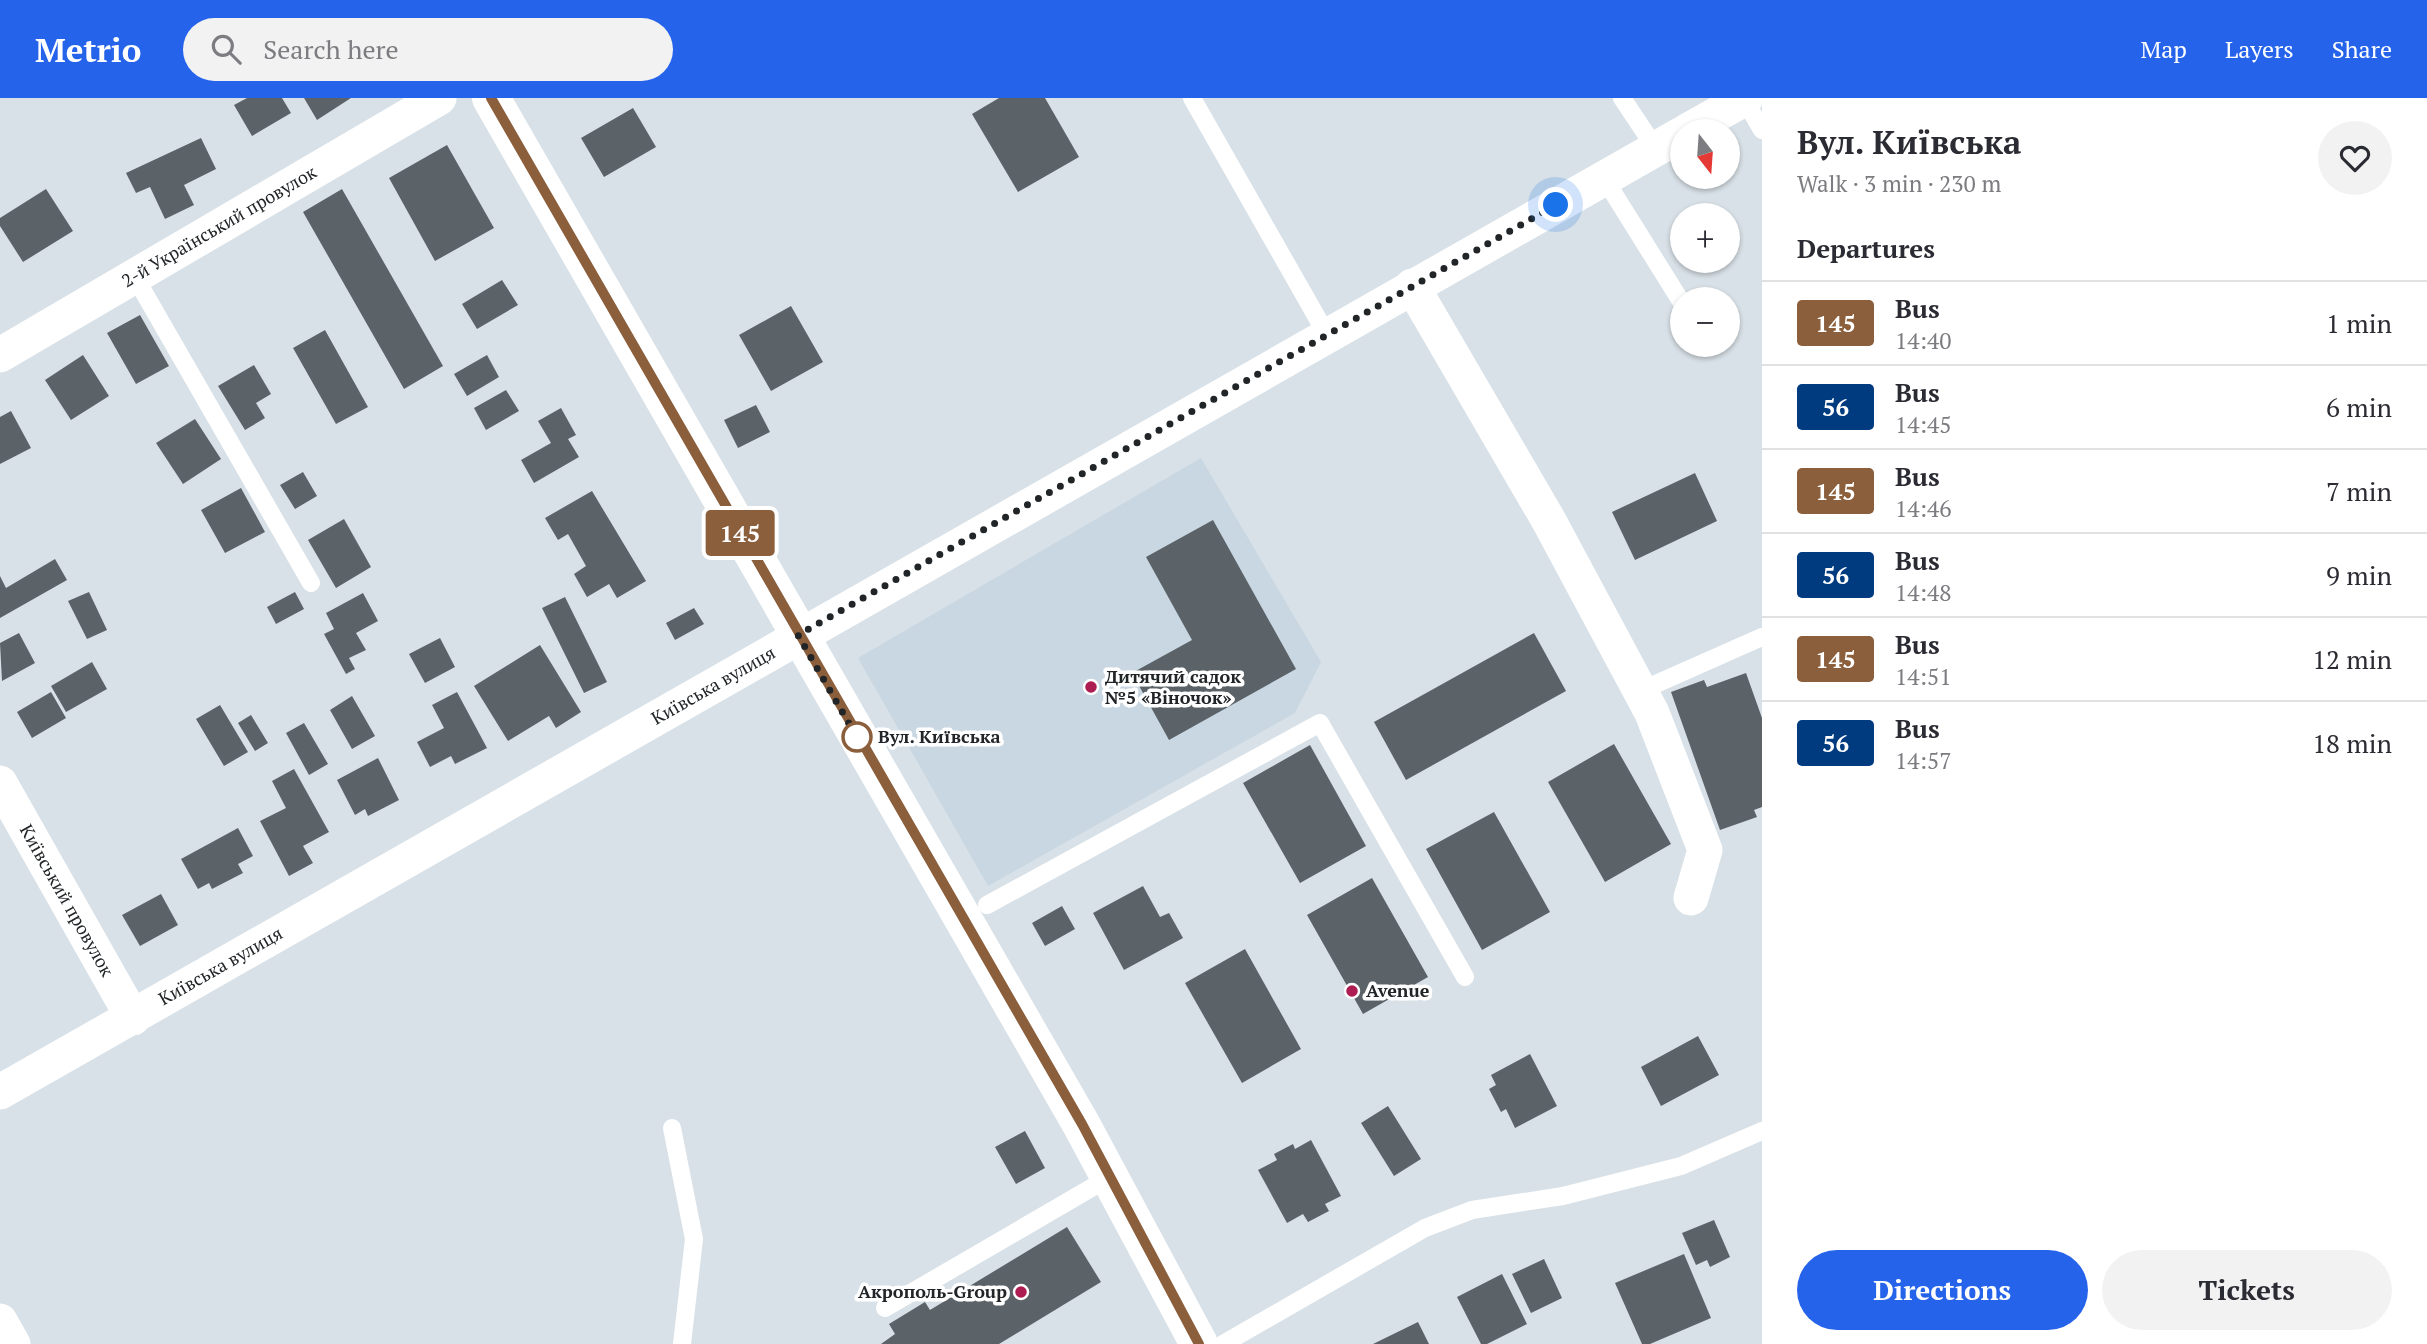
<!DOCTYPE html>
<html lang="en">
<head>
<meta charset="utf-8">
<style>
	body { margin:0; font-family:"PT Serif",serif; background:#f2f2f3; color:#2b2b33; height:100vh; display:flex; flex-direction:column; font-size:26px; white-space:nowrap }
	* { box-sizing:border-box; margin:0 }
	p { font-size:23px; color:#7c7c81 }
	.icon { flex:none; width:38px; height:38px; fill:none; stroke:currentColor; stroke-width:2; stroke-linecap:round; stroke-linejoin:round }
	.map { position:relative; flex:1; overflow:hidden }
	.side { display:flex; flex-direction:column; background:#fff; width:665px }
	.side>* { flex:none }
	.badge { padding:0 14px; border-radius:5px; font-size:24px; line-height:46px }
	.needle { width:46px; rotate:163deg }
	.buttons { position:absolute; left:1670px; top:21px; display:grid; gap:14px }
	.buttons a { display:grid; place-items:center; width:70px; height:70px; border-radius:50%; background:#fff; box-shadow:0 2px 5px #0004; font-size:35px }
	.you { position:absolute; width:35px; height:35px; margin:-18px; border:5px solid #fff; border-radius:50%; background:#1a73e8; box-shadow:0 0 0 10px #1a73e833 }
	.map>.badge { position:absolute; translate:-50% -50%; box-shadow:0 0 0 4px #fff }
	h2 { padding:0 35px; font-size:26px; line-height:63px }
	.round { display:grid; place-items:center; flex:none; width:74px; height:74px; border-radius:37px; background:#f2f2f3 }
	.overview { display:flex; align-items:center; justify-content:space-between; height:119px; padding:0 35px }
	h1 { font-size:33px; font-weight:700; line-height:52px }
	.cta { display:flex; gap:14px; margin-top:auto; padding:14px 35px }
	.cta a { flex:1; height:80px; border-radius:42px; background:#2563eb; color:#fff; font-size:28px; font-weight:700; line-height:80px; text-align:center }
	.cta a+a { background:#f2f2f3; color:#2b2b33 }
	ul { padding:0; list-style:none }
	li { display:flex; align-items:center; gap:21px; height:84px; padding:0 35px; border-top:2px solid #e1e1e2 }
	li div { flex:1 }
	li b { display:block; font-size:26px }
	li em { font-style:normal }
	li .badge { min-width:77px; font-weight:700; text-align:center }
	header { display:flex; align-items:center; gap:42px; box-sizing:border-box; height:98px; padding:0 35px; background:#2563eb; color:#fff }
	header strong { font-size:33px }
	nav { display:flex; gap:38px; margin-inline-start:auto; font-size:24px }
	.search { width:490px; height:63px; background:#f2f2f3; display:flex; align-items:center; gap:18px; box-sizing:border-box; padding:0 24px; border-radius:38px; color:#7c7c81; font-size:26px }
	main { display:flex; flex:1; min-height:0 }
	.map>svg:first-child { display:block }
	.built { fill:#c8d7e2 }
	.building { fill:#5b6368 }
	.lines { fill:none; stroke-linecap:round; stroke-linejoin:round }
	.lane { stroke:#fff; stroke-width:18 }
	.street { stroke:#fff; stroke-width:35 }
	.secondary { stroke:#fff; stroke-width:38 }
	.line-casing { stroke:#fff; stroke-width:16 }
	.line { stroke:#8b5e3c; stroke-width:10 }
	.walk { stroke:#212527; stroke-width:7; stroke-dasharray:0 12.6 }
	.poi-dot { fill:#ae1d51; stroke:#fff; stroke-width:2.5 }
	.stop-dot { fill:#fff; stroke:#8b5e3c; stroke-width:3.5 }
	.labels { text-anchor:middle; stroke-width:7; stroke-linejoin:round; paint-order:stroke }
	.street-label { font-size:18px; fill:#212527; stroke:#fff }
	.poi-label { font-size:18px; font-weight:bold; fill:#212527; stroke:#fff; text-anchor:start }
	.stop-label { font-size:18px; font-weight:bold; fill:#212527; stroke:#fff; text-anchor:start }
</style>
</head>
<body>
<header>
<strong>Metrio</strong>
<div class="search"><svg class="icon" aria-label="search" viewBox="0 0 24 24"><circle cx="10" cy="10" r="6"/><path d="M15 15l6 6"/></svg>Search here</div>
<nav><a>Map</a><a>Layers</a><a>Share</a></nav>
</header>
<main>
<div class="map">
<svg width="1762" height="1246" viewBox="0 0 1762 1246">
	<rect width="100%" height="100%" fill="#d8e1e7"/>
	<path class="built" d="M 1201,360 L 1321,564 L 1295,615 L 988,788 L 858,560 Z"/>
	<path class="building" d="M 247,0 L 282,0 L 291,15 L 252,38 L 234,7 Z
		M 304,0 L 351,0 L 317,22 Z
		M 999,0 L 1045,0 L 1079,59 L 1018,94 L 972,16 Z
		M 633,10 L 656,49 L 604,79 L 581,40 Z
		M 201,40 L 216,71 L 184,87 L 194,107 L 165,121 L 150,89 L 136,95 L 126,75 Z
		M 447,47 L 494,130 L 435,163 L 389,80 Z
		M 46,91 L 73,133 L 23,164 L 0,128 L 0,120 Z
		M 342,91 L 443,268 L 404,291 L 303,114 Z
		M 502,182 L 518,207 L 477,231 L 462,206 Z
		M 791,208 L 823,264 L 771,293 L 739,237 Z
		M 140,217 L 169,268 L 136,286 L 107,235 Z
		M 325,232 L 368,309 L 336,326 L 293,250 Z
		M 83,257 L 109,298 L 71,322 L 45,282 Z
		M 487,257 L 499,279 L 467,298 L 454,276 Z
		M 254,267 L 271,296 L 256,305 L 265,320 L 245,332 L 218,288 Z
		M 506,292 L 519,313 L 486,332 L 474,310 Z
		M 756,307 L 770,334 L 738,350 L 724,322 Z
		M 561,310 L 576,337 L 568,341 L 579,359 L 534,385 L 521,362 L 551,345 L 538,323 Z
		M 11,313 L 31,350 L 0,366 L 0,319 Z
		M 195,321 L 221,361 L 183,386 L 156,345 Z
		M 303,374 L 317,398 L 295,411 L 280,387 Z
		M 1695,375 L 1717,423 L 1635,462 L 1612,414 Z
		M 241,390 L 265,434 L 225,455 L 201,412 Z
		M 592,393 L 646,483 L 617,500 L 609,486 L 587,499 L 574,476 L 586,468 L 568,436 L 558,442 L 545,420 Z
		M 344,421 L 371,469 L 336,490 L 308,442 Z
		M 1213,422 L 1296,571 L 1169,642 L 1132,575 L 1192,542 L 1146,459 Z
		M 55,461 L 67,482 L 0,520 L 0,478 L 6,490 Z
		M 89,494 L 107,532 L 87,541 L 68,503 Z
		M 295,494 L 304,511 L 276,526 L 267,509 Z
		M 363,495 L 378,523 L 356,535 L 366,552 L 349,560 L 355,571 L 346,576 L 324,536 L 334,531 L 326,515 Z
		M 565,499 L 607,584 L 584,595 L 542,510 Z
		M 694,510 L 704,526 L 675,542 L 666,525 Z
		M 19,535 L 35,565 L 2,583 L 0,545 Z
		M 1534,535 L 1566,593 L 1406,682 L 1374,624 Z
		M 440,540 L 455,569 L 425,585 L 409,556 Z
		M 540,547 L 581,614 L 556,630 L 549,618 L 508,643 L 474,588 Z
		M 92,564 L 107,591 L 66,614 L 51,588 Z
		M 1746,575 L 1762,620 L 1762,709 L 1754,712 L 1757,719 L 1720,732 L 1671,594 L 1704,582 L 1707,589 Z
		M 51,594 L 66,620 L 32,640 L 17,614 Z
		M 457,594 L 487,650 L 455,666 L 451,658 L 430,669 L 417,644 L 444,630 L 432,607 Z
		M 352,598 L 375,638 L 352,651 L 330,612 Z
		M 220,607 L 248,654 L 224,668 L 196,621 Z
		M 251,617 L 268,645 L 255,653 L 238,625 Z
		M 304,625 L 328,666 L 309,677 L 286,635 Z
		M 1614,646 L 1671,746 L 1605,784 L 1548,684 Z
		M 1310,647 L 1366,748 L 1300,785 L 1243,685 Z
		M 378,660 L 399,702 L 368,718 L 365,711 L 355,717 L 337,682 Z
		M 294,671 L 329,734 L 303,748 L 313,765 L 289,778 L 260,723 L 286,710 L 272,683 Z
		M 1494,714 L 1550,814 L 1482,852 L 1426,751 Z
		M 238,730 L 253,758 L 238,766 L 243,775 L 212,791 L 209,785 L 198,791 L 181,761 Z
		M 1372,780 L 1428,879 L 1363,916 L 1307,817 Z
		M 1143,788 L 1160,819 L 1169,815 L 1183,840 L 1124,872 L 1093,815 Z
		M 161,796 L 178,827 L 140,848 L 122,817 Z
		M 1062,808 L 1075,831 L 1045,848 L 1032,825 Z
		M 1245,851 L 1301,951 L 1242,985 L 1185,885 Z
		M 1698,938 L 1719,977 L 1661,1008 L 1641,969 Z
		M 1530,956 L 1557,1008 L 1515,1030 L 1506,1011 L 1501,1014 L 1489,991 L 1496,987 L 1491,977 Z
		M 1388,1008 L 1421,1061 L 1394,1078 L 1361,1025 Z
		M 1025,1033 L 1045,1070 L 1016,1086 L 995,1049 Z
		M 1311,1042 L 1341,1098 L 1325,1106 L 1329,1113 L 1308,1124 L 1303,1116 L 1287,1125 L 1258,1072 L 1277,1062 L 1274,1056 L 1293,1046 L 1295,1051 Z
		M 1714,1122 L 1730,1159 L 1710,1169 L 1707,1162 L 1696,1167 L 1682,1135 Z
		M 1067,1129 L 1101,1184 L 999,1246 L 881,1246 L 895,1236 L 889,1226 L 925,1204 L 930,1212 Z
		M 1684,1156 L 1711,1220 L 1650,1246 L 1642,1246 L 1615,1185 Z
		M 1544,1161 L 1562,1200 L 1531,1215 L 1512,1176 Z
		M 1502,1176 L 1527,1226 L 1487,1246 L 1481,1246 L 1457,1199 Z
		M 1418,1224 L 1429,1246 L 1373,1246 Z"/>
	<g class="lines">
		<path class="lane" d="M 1192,0 L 1327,237
			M 1622,0 L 1656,51
			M 1744,1 L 1762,32
			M 1604,80 L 1682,205
			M 135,179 L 311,485
			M 1640,593 L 1762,539
			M 987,807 L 1320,625 L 1465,879
			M 672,1030 L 694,1141 L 682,1246
			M 885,1210 L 1110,1079
			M 1223,1246 L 1425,1130 L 1472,1112 L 1563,1098 L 1681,1068 L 1762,1033"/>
		<g class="street">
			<path d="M 1687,33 L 1746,0"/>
			<path d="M 1412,188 L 1549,423 L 1652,615 L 1705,752 L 1691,800"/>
			<path id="s1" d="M 0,257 L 439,0"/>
			<path id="s2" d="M 0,685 L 133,920"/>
			<path id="s3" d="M 0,994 L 1682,36"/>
			<path d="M 0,1223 L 13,1246"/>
		</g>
		<path class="secondary" d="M 491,0 L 1081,1026 L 1199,1246"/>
	</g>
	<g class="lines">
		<g class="line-casing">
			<path id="line" d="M 491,0 L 1082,1026 L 1199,1246"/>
		</g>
		<use href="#line" class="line"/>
		<path class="walk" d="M 857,639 L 859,643 L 798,537 L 1556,107"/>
	</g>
	<g class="poi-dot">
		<circle cx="1091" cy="589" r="7"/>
		<circle cx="1352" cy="893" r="7"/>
		<circle cx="1021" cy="1194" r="7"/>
	</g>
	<circle class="stop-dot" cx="857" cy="639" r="14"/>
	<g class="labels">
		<g class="street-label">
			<text dy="6" stroke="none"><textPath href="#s1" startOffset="254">2-й Український провулок</textPath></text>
			<text dy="6" stroke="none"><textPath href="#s3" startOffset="821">Київська вулиця</textPath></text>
			<text dy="6" stroke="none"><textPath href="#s2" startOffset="135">Київський провулок</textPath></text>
			<text dy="6" stroke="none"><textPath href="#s3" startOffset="254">Київська вулиця</textPath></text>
		</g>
		<g class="poi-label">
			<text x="1105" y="585">Дитячий садок<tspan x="1105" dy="21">№5 «Віночок»</tspan></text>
			<text x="1366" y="899">Avenue</text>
			<text x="1007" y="1200" text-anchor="end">Акрополь-Group</text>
		</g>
		<g class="stop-label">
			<text x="878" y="645">Вул. Київська</text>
		</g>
	</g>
</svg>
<div class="buttons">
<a><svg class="needle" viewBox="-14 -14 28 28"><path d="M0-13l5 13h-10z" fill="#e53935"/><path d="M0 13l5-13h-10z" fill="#7c7c81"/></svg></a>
<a>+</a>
<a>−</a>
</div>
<div class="you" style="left:1556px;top:107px"></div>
<b class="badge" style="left:740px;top:435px;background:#8b5e3c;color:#fff">145</b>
</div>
<section class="side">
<div class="overview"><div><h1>Вул. Київська</h1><p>Walk · 3 min · 230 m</p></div><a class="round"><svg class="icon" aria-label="heart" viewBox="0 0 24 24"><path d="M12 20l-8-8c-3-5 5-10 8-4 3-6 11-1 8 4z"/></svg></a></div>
<h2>Departures</h2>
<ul>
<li><span class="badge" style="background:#8b5e3c;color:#fff">145</span><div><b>Bus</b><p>14:40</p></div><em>1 min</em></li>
<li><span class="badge" style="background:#003b80;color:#fff">56</span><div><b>Bus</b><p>14:45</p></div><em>6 min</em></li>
<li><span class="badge" style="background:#8b5e3c;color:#fff">145</span><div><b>Bus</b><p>14:46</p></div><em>7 min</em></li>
<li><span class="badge" style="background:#003b80;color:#fff">56</span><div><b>Bus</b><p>14:48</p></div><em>9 min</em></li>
<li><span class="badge" style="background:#8b5e3c;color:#fff">145</span><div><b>Bus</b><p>14:51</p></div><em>12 min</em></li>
<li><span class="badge" style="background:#003b80;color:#fff">56</span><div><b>Bus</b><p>14:57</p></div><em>18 min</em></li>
</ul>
<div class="cta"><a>Directions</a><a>Tickets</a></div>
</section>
</main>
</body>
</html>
